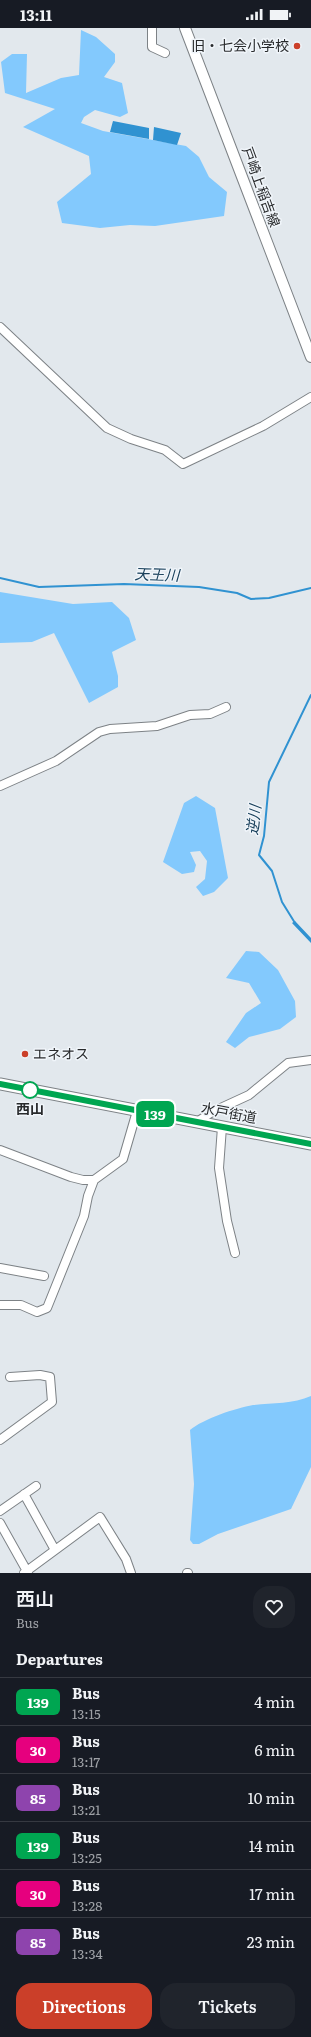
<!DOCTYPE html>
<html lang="en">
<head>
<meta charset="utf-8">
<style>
	body { margin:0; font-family:Literata,"Noto Sans JP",serif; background:#20242c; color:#f1f3f6; height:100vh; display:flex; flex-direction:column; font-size:15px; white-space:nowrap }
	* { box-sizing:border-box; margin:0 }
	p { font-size:13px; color:#9ea1a6 }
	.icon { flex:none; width:22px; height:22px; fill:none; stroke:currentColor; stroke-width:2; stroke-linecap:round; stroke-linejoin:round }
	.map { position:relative; height:1545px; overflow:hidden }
	.panel { display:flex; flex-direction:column; background:#171b24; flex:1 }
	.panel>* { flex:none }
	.badge { padding:0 8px; border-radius:6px; font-size:14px; line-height:26px }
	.map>.badge { position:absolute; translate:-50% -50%; box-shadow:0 0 0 2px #fff }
	h2 { padding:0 16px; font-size:15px; line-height:36px }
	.round { display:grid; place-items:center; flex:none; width:42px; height:42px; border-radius:16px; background:#20242c }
	.head { display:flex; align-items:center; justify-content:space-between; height:68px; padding:0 16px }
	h1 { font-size:19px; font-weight:600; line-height:30px }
	.action { display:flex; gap:8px; margin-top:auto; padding:8px 16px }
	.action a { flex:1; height:46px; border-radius:16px; background:#cb3f29; color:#fff; font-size:16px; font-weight:600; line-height:46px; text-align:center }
	.action a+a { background:#20242c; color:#f1f3f6 }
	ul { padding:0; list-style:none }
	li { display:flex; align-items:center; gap:12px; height:48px; padding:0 16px; border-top:1px solid #363941 }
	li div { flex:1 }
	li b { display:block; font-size:15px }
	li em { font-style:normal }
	li .badge { min-width:44px; font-weight:700; text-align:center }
	.status { display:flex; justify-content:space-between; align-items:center; height:28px; padding:0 20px; background:#171b24; direction:ltr }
	.status svg { height:11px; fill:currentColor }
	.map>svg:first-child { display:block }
	.green { fill:#83c9fd }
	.water { fill:#3092d1 }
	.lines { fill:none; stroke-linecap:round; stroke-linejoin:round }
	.stream { stroke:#3092d1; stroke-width:2 }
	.minor-casing { stroke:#7d8286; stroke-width:10 }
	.major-casing { stroke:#7d8286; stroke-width:12 }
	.highway-casing { stroke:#7d8286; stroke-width:13 }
	.minor { stroke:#fff; stroke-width:8 }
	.major { stroke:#fff; stroke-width:10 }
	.highway { stroke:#fff; stroke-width:11 }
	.line-casing { stroke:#fff; stroke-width:9 }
	.line { stroke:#00a651; stroke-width:6 }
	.poi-dot { fill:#cb3f29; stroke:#f0f5fa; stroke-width:1.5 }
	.stop-dot { fill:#fff; stroke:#00a651; stroke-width:2 }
	.labels { text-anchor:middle; stroke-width:3; stroke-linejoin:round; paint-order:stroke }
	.poi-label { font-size:14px; fill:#282a2c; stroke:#f0f5fa; text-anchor:end }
	.street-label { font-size:14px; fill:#282a2c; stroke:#f0f5fa }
	.stop-label { font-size:14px; font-weight:bold; fill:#282a2c; stroke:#f0f5fa }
	.water-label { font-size:15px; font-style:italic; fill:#19405b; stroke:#f0f5fa }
</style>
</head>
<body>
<div class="status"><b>13:11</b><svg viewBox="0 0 49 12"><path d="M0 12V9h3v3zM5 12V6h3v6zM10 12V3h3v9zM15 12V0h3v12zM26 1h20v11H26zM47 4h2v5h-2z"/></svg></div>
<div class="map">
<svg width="311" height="1545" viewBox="0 0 311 1545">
	<rect width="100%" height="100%" fill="#e2e8ed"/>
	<path class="green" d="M 81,2 L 96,9 L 115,26 L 115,34 L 104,49 L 122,55 L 128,85 L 120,89 L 95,82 L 84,89 L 81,95 L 103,103 L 186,118 L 199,129 L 209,149 L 227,164 L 224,188 L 155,198 L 130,197 L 100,200 L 62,195 L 57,174 L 91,146 L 89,128 L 23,99 L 55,81 L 5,65 L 1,34 L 12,26 L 27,26 L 26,65 L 61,50 L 79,47 Z
		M 0,564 L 73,576 L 112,574 L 129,590 L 136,612 L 112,624 L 118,648 L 118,659 L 89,675 L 54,605 L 32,614 L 0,615 Z
		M 196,768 L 215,780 L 228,850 L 214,864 L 203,868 L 196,859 L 205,851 L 207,833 L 200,823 L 190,824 L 196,837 L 194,844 L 182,846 L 163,834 L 184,775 Z
		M 246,923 L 259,924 L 278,942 L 295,973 L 296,989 L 280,1001 L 249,1009 L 235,1020 L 226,1014 L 246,985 L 261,975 L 249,955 L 226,950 Z
		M 311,1368 L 311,1439 L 291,1481 L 218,1506 L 199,1516 L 193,1516 L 190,1512 L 194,1456 L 190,1402 C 203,1391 236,1380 253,1377 C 272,1375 293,1376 311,1368 Z"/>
	<path class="water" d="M 113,93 L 149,100 L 149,111 L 110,104 Z
		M 154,99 L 181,105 L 177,117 L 153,112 Z
		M 295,893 L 311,910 L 311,915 L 292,895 Z"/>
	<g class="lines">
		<path class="stream" d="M 0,550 L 39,559 L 124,556 L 199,559 L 237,565 L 251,571 L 269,570 L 311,560
			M 295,895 L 282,874 L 272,843 L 259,827 L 264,808 L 269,754 L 311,667"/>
		<g class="minor-casing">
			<path id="minor" d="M 152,0 L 152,19 L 165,25
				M 0,299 L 107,400 L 131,411 L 165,422 L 183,436 L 263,398 L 311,369
				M 0,758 L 56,733 L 99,704 L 110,701 L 157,698 L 190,687 L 210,686 L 226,679
				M 197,1094 L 212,1084 L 249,1067 L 288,1035 L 311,1032
				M 222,1099 L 219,1140 L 227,1193 L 235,1225
				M 0,1122 L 71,1149 L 83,1152 L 94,1152
				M 0,1240 L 44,1248
				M 0,1277 L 21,1277 L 37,1284 L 47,1280 L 84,1188 L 88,1168 L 94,1152 L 123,1131 L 137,1083
				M 0,1412 L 52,1374 L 50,1349 L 40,1347 L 10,1349
				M 24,1466 L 55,1522
				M 0,1483 L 36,1458
				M 0,1495 L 28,1545
				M 24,1545 L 100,1489 L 126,1531 L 131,1545
				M 187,1545 L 188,1545"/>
		</g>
		<g class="major-casing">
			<path id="major" d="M 185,0 L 311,329"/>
		</g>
		<g class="highway-casing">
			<path id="highway" d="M 0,1056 L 311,1116"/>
		</g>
		<use href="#minor" class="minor"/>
		<use href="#major" class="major"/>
		<use href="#highway" class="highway"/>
	</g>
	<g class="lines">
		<g class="line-casing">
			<path id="line" d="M 0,1056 L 311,1116"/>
		</g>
		<use href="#line" class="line"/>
	</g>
	<g class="poi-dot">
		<circle cx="297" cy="18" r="4"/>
		<circle cx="25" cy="1026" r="4"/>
	</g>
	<circle class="stop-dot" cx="30" cy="1062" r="8"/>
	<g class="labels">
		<g class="poi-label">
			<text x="289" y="23">旧・七会小学校</text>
			<text x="33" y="1031" text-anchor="start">エネオス</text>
		</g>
		<g class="street-label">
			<text transform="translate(261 159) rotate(70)" y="5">戸崎上稲吉線</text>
			<text transform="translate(229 1085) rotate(11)" y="5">水戸街道</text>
		</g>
		<g class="stop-label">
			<text x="30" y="1086">西山</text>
		</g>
		<g class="water-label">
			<text transform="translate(157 547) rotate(2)" y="5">天王川</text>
			<text transform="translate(254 792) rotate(-83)" y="5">逆川</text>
		</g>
	</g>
</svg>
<b class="badge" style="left:155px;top:1086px;background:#00a651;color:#fff">139</b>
</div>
<section class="panel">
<div class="head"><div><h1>西山</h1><p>Bus</p></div><a class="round"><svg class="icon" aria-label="heart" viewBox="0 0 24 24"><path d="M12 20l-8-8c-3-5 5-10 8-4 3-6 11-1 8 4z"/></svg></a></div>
<h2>Departures</h2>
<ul>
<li><span class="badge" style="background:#00a651;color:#fff">139</span><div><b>Bus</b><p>13:15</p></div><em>4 min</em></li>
<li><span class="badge" style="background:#e6007e;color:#fff">30</span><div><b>Bus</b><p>13:17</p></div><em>6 min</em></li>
<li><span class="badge" style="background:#8e44ad;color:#fff">85</span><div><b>Bus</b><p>13:21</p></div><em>10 min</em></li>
<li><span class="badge" style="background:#00a651;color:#fff">139</span><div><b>Bus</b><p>13:25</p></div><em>14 min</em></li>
<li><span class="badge" style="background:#e6007e;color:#fff">30</span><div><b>Bus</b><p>13:28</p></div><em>17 min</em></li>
<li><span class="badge" style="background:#8e44ad;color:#fff">85</span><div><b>Bus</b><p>13:34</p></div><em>23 min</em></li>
</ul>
<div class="action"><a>Directions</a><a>Tickets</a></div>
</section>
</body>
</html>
